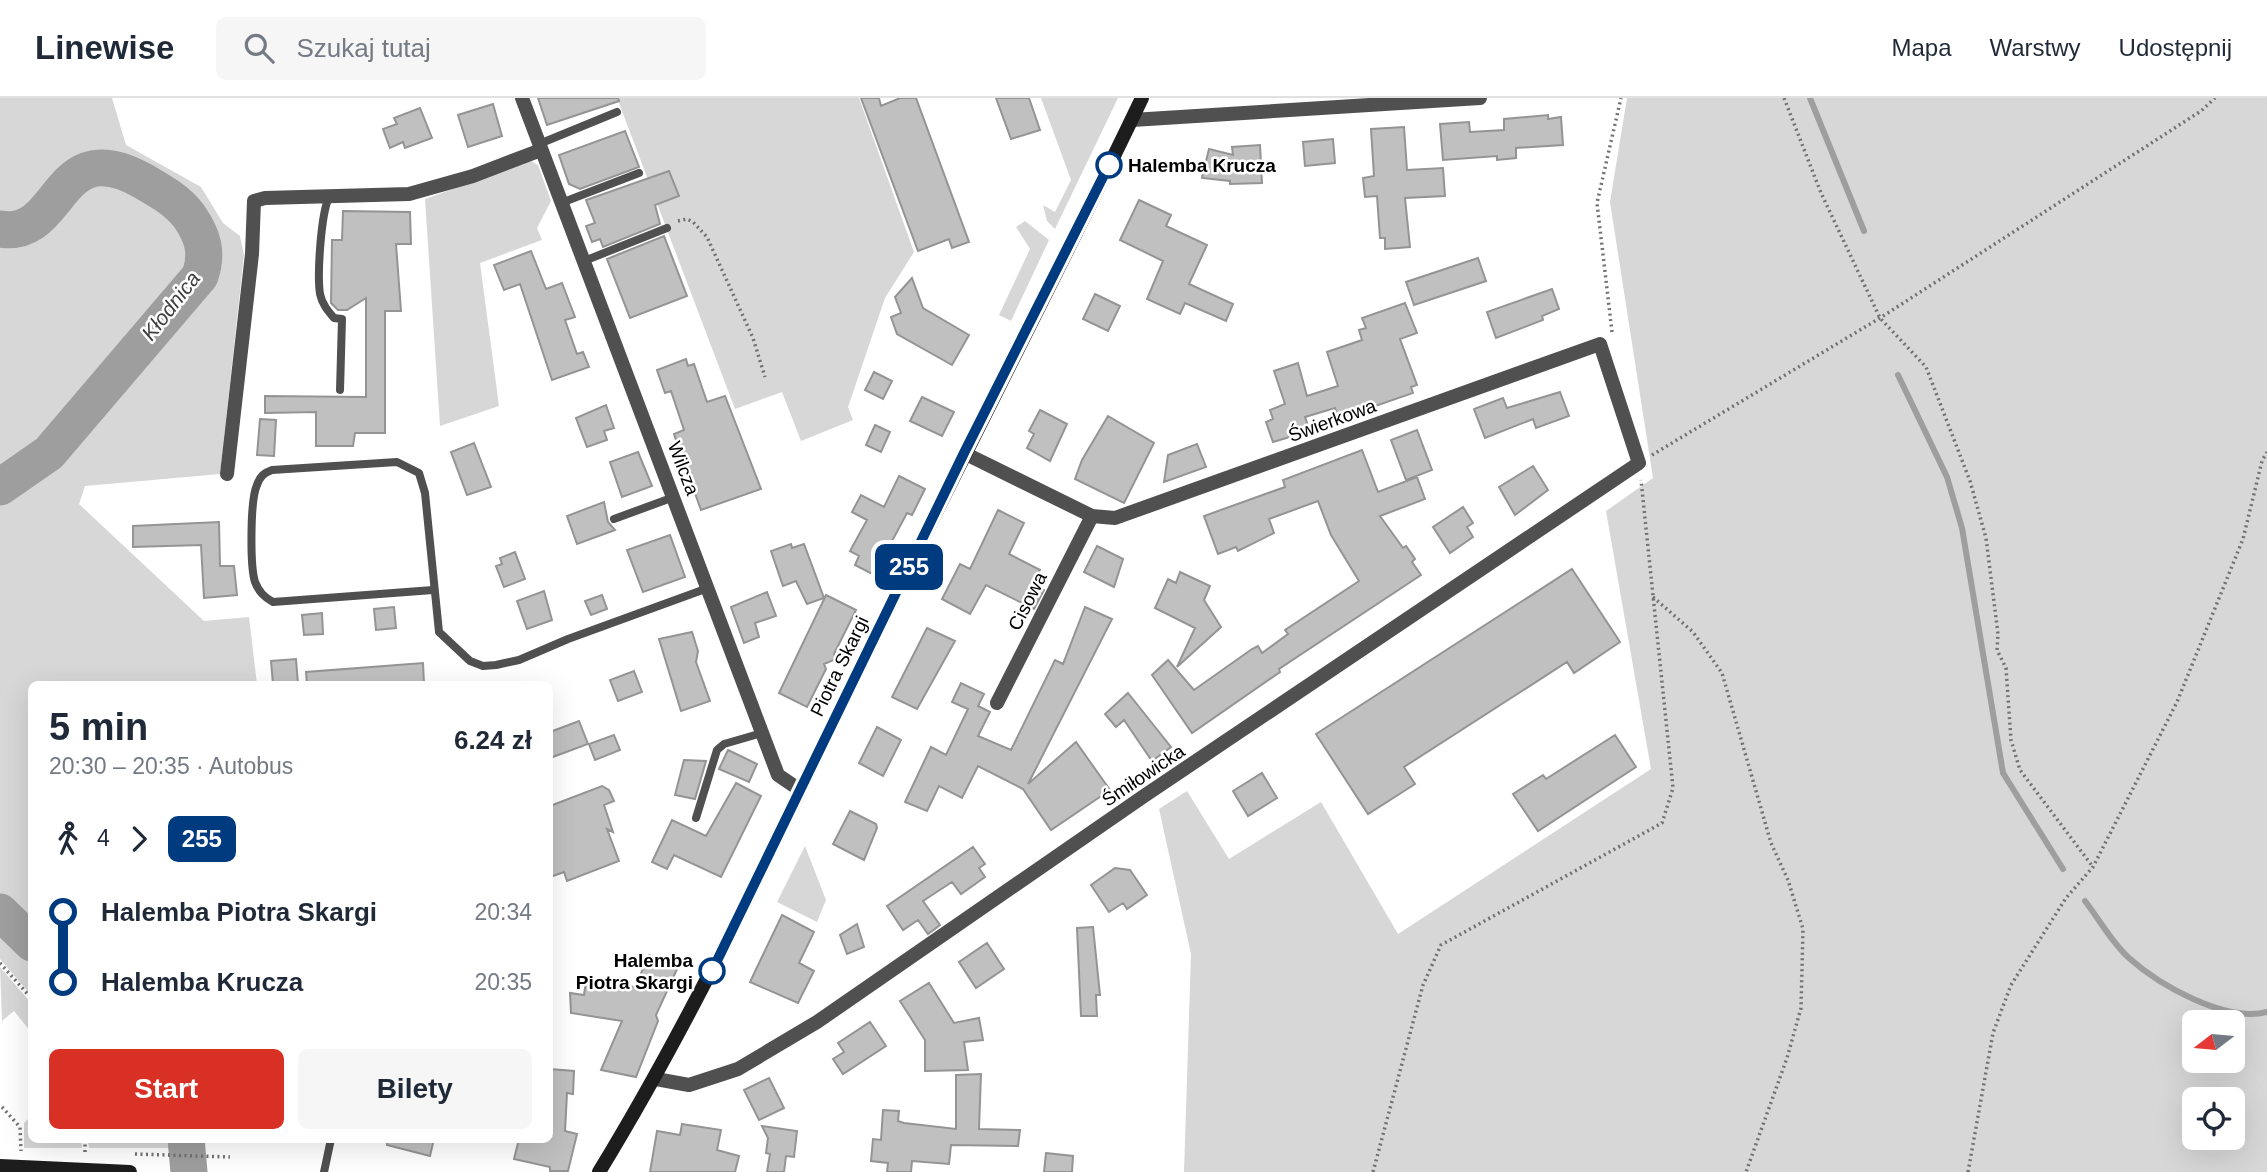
<!DOCTYPE html>
<html lang="pl">
<head>
<meta charset="utf-8">
<style>
	body { margin:0; font-family:Arial,sans-serif; background:#f6f6f7; color:#1f2937; height:100vh; display:flex; flex-direction:column; font-size:26px; white-space:nowrap }
	* { box-sizing:border-box; margin:0 }
	p { font-size:23px; color:#747a83 }
	.icon { flex:none; width:38px; height:38px; fill:none; stroke:currentColor; stroke-width:2; stroke-linecap:round; stroke-linejoin:round }
	.map { position:relative; flex:1; overflow:hidden }
	.side { position:absolute; left:28px; top:583px; width:525px; height:462px; display:flex; flex-direction:column; background:#fff; border-radius:10px; box-shadow:0 7px 28px #0002 }
	.side>* { flex:none }
	.badge { padding:0 14px; border-radius:10px; font-size:24px; line-height:46px }
	.needle { width:46px; rotate:254deg }
	.fabs { position:absolute; left:2182px; top:912px; display:grid; gap:14px }
	.fabs a { display:grid; place-items:center; width:63px; height:63px; border-radius:10px; background:#fff; box-shadow:0 7px 28px #0002; font-size:35px }
	.map>.badge { position:absolute; translate:-50% -50%; box-shadow:0 0 0 4px #fff }
	.legs { display:flex; align-items:center; gap:10px; height:77px; padding:0 21px; font-size:23px }
	.legs p { margin-inline-start:auto }
	.headline { display:flex; align-items:center; justify-content:space-between; height:119px; padding:0 21px }
	h1 { font-size:38px; font-weight:700; line-height:52px }
	.action { display:flex; gap:14px; margin-top:auto; padding:14px 21px }
	.action a { flex:1; height:80px; border-radius:10px; background:#d93025; color:#fff; font-size:28px; font-weight:700; line-height:80px; text-align:center }
	.action a+a { background:#f6f6f7; color:#1f2937 }
	ul { padding:0 21px; list-style:none }
	li { display:flex; align-items:center; gap:24px; height:70px; font-size:26px }
	li i { display:grid; place-items:center; width:10px; height:100%; margin:0 9px; background:currentColor }
	li i::after { content:''; width:18px; height:18px; margin:-9px; border:5px solid; border-radius:50%; background:#fff }
	li p { margin-inline-start:auto }
	li:first-child i { background:linear-gradient(#0000 50%,currentColor 0) }
	li:last-child i { background:linear-gradient(currentColor 50%,#0000 0) }
	header { display:flex; align-items:center; gap:42px; box-sizing:border-box; height:98px; padding:0 35px; background:#fff; border-bottom:2px solid #e0e1e3 }
	header strong { font-size:33px }
	nav { display:flex; gap:38px; margin-inline-start:auto; font-size:24px }
	.search { width:490px; height:63px; background:#f6f6f7; display:flex; align-items:center; gap:18px; box-sizing:border-box; padding:0 24px; border-radius:10px; color:#747a83; font-size:26px }
	.map>svg:first-child { display:block }
	.green { fill:#d7d7d7; fill-rule:evenodd }
	.lines { fill:none; stroke-linecap:round; stroke-linejoin:round }
	.stream { stroke:#9e9e9e; stroke-width:6 }
	.river { stroke:#9e9e9e; stroke-width:37 }
	.building { fill:#c0c0c0; stroke:#949494; stroke-width:2 }
	.path { stroke:#727272; stroke-width:3.5; stroke-dasharray:2 3.5; stroke-linecap:butt }
	.lane { stroke:#505050; stroke-width:8 }
	.street { stroke:#505050; stroke-width:14 }
	.secondary { stroke:#1d1d1d; stroke-width:14 }
	.line-1-casing { stroke:#fff; stroke-width:16 }
	.line-1 { stroke:#003b80; stroke-width:10 }
	.stop-1-dot { fill:#fff; stroke:#003b80; stroke-width:3.5 }
	.labels { text-anchor:middle; stroke-width:5; stroke-linejoin:round; paint-order:stroke }
	.stop-label { font-size:19px; font-weight:bold; fill:#000; stroke:#fff; text-anchor:start }
	.street-label { font-size:19px; fill:#000; stroke:#fff }
	.water-label { font-size:21px; font-style:italic; fill:#3f3f3f; stroke:#fff }
</style>
</head>
<body>
<header>
<strong>Linewise</strong>
<div class="search"><svg class="icon" aria-label="search" viewBox="0 0 24 24"><circle cx="10" cy="10" r="6"/><path d="M15 15l6 6"/></svg>Szukaj tutaj</div>
<nav><a>Mapa</a><a>Warstwy</a><a>Udostępnij</a></nav>
</header>
<div class="map">
<svg width="2267" height="1074" viewBox="0 0 2267 1074">
	<rect width="100%" height="100%" fill="#fff"/>
	<path class="green" d="M 0,0 L 112,0 L 126,47 L 201,89 L 223,125 L 240,138 L 244,157 L 220,376 L 85,388 L 79,406 L 204,523 L 249,519 L 257,586 L 32,586 L 31,834 L 0,807 L 0,396 L 46,373 L 49,362 L 202,178 C 210,156 206,138 191,118 C 178,101 162,92 144,82 C 52,31 63,140 0,130 Z
		M 617,0 L 859,0 L 914,154 L 885,200 L 848,309 L 853,322 L 801,343 L 782,294 L 735,311 Z
		M 1041,0 L 1118,0 L 1055,131 L 1047,123 L 1043,107 L 1055,114 L 1071,82 Z
		M 1627,0 L 2267,0 L 2267,1074 L 1184,1074 L 1191,856 L 1159,711 L 1187,693 L 1229,761 L 1321,704 L 1398,836 L 1651,671 L 1606,413 L 1653,380 L 1610,104 ZM 2194,924 L 2233,924 L 2233,962 L 2194,962 ZM 2233,1001 L 2233,1040 L 2194,1040 L 2194,1001 Z
		M 531,63 L 538,67 L 551,103 L 537,130 L 542,142 L 480,165 L 499,308 L 440,328 L 425,101 Z
		M 99,70 C 107,71 117,71 125,74 C 156,86 212,126 202,165 C 195,192 64,332 36,360 C 26,369 12,375 0,382 L 0,133 C 44,141 48,98 78,78 C 83,74 92,73 99,70 Z
		M 1025,123 L 1049,142 L 1011,223 L 999,217 L 1030,151 L 1016,129 Z
		M 805,748 L 826,802 L 817,824 L 777,804 Z
		M 0,827 L 31,860 L 31,897 L 0,861 Z
		M 0,869 L 31,905 L 31,934 L 14,913 L 2,923 Z
		M 31,1018 L 32,1041 L 81,1041 L 82,1050 L 24,1050 L 24,1025 Z
		M 88,1041 L 176,1041 L 176,1043 L 172,1050 L 89,1050 Z"/>
	<g class="lines">
		<path class="stream" d="M 1810,0 L 1864,133
			M 1898,277 L 1947,379 L 1962,430 L 2003,675 L 2063,771
			M 2085,803 C 2099,821 2112,845 2129,860 C 2159,887 2226,925 2267,914"/>
		<path class="river" d="M 0,131 C 64,142 54,33 143,83 C 160,93 177,102 189,118 C 203,138 208,155 200,178 L 49,355 L 0,389
			M 0,814 L 32,845
			M 186,1041 L 189,1074"/>
	</g>
	<path class="building" d="M 538,0 L 618,0 L 619,3 L 547,27 Z
		M 861,0 L 879,0 L 881,8 L 900,0 L 916,0 L 969,144 L 952,150 L 949,141 L 918,153 Z
		M 996,0 L 1029,0 L 1040,32 L 1011,41 Z
		M 493,6 L 502,38 L 468,49 L 458,17 Z
		M 420,10 L 432,40 L 405,50 L 403,44 L 390,50 L 383,31 L 397,26 L 394,20 Z
		M 1548,17 L 1548,21 L 1561,19 L 1563,47 L 1516,50 L 1516,60 L 1497,62 L 1497,58 L 1443,62 L 1440,26 L 1469,24 L 1470,34 L 1504,32 L 1504,21 Z
		M 1404,29 L 1407,72 L 1443,70 L 1445,98 L 1405,100 L 1410,149 L 1385,151 L 1385,140 L 1380,140 L 1377,98 L 1365,99 L 1363,80 L 1374,78 L 1371,31 Z
		M 625,33 L 639,69 L 580,91 L 569,86 L 559,57 Z
		M 1333,41 L 1335,65 L 1305,68 L 1303,44 Z
		M 1260,47 L 1262,85 L 1230,86 L 1230,83 L 1202,80 L 1209,51 L 1233,57 L 1232,49 Z
		M 669,73 L 679,98 L 655,107 L 660,126 L 603,149 L 600,141 L 592,144 L 586,128 L 595,125 L 586,102 Z
		M 1139,102 L 1171,117 L 1166,128 L 1207,147 L 1189,186 L 1233,206 L 1226,223 L 1185,205 L 1180,216 L 1147,201 L 1163,163 L 1120,142 Z
		M 343,113 L 410,114 L 411,146 L 396,146 L 401,213 L 385,213 L 385,335 L 355,335 L 353,348 L 316,348 L 316,314 L 265,315 L 265,298 L 366,299 L 366,200 L 347,212 L 338,212 L 331,205 L 332,142 L 342,142 Z
		M 664,138 L 687,198 L 630,220 L 607,161 Z
		M 531,153 L 546,191 L 562,185 L 575,219 L 565,222 L 577,256 L 583,254 L 589,269 L 552,282 L 520,186 L 504,192 L 494,167 Z
		M 1478,160 L 1486,183 L 1414,207 L 1406,184 Z
		M 912,180 L 923,210 L 969,237 L 952,267 L 897,236 L 891,219 L 901,215 L 895,199 Z
		M 1552,191 L 1559,211 L 1542,218 L 1543,222 L 1496,240 L 1487,214 Z
		M 1095,196 L 1120,208 L 1108,233 L 1083,221 Z
		M 1405,205 L 1417,235 L 1400,241 L 1417,287 L 1411,289 L 1413,295 L 1338,321 L 1335,310 L 1305,319 L 1310,333 L 1273,344 L 1266,324 L 1273,321 L 1270,312 L 1285,306 L 1274,273 L 1298,265 L 1307,298 L 1338,288 L 1327,254 L 1362,242 L 1359,232 L 1366,230 L 1362,220 Z
		M 686,261 L 688,268 L 694,266 L 707,304 L 725,298 L 761,391 L 701,412 L 691,384 L 686,386 L 672,347 L 677,345 L 674,336 L 684,332 L 671,293 L 665,295 L 657,272 Z
		M 874,274 L 892,283 L 883,301 L 865,292 Z
		M 1560,294 L 1569,318 L 1536,330 L 1533,321 L 1485,340 L 1474,311 L 1503,300 L 1507,310 Z
		M 922,299 L 954,314 L 942,338 L 910,323 Z
		M 606,307 L 614,330 L 604,333 L 607,342 L 587,349 L 576,320 Z
		M 1040,312 L 1067,326 L 1050,363 L 1027,350 L 1034,336 L 1029,333 Z
		M 1108,318 L 1154,345 L 1124,405 L 1075,381 L 1082,362 Z
		M 260,321 L 276,322 L 274,358 L 257,357 Z
		M 875,327 L 890,334 L 881,354 L 866,347 Z
		M 1417,332 L 1432,372 L 1406,382 L 1391,342 Z
		M 474,345 L 491,389 L 467,397 L 451,354 Z
		M 1197,346 L 1206,369 L 1164,384 L 1168,357 Z
		M 1362,352 L 1378,394 L 1417,379 L 1425,401 L 1380,418 L 1403,450 L 1406,448 L 1415,461 L 1412,464 L 1421,477 L 1279,571 L 1280,574 L 1192,635 L 1152,577 L 1168,562 L 1194,592 L 1252,551 L 1258,548 L 1262,555 L 1288,536 L 1285,532 L 1359,483 L 1331,437 L 1318,403 L 1269,421 L 1274,435 L 1238,453 L 1236,449 L 1218,456 L 1204,418 L 1285,389 L 1283,382 Z
		M 638,354 L 652,388 L 622,399 L 610,364 Z
		M 1533,368 L 1548,392 L 1515,417 L 1499,389 Z
		M 899,378 L 925,391 L 912,417 L 907,415 L 874,477 L 855,467 L 859,458 L 850,453 L 867,422 L 852,414 L 861,397 L 884,409 Z
		M 604,404 L 608,424 L 615,432 L 577,446 L 567,418 Z
		M 1463,409 L 1473,425 L 1467,429 L 1473,439 L 1450,455 L 1433,429 Z
		M 998,412 L 1024,425 L 1009,456 L 1040,472 L 1038,475 L 1046,479 L 1041,490 L 1044,492 L 1034,511 L 986,487 L 970,516 L 942,501 L 960,466 L 970,471 Z
		M 219,424 L 220,468 L 234,468 L 237,497 L 204,500 L 201,447 L 133,449 L 133,428 Z
		M 670,437 L 685,479 L 643,494 L 627,452 Z
		M 791,446 L 792,450 L 804,446 L 824,500 L 807,506 L 796,483 L 783,488 L 771,453 Z
		M 1097,448 L 1123,461 L 1114,489 L 1084,474 Z
		M 515,454 L 525,481 L 504,489 L 496,468 L 502,466 L 500,460 Z
		M 1572,471 L 1620,544 L 1574,575 L 1567,564 L 1404,669 L 1415,686 L 1368,716 L 1316,636 Z
		M 1180,474 L 1210,488 L 1204,502 L 1221,529 L 1177,569 L 1195,530 L 1155,510 L 1168,481 L 1176,485 Z
		M 544,493 L 552,522 L 527,531 L 517,503 Z
		M 767,494 L 776,518 L 755,525 L 759,539 L 744,545 L 731,509 Z
		M 602,497 L 607,511 L 591,517 L 585,503 Z
		M 826,497 L 856,512 L 834,556 L 836,561 L 824,566 L 826,571 L 807,609 L 779,595 Z
		M 394,509 L 396,530 L 376,532 L 374,511 Z
		M 1085,509 L 1112,521 L 1028,686 L 1076,644 L 1110,692 L 1051,732 L 1023,691 L 978,668 L 962,700 L 939,688 L 927,713 L 905,704 L 931,649 L 946,657 L 968,611 L 952,604 L 961,585 L 984,596 L 978,608 L 990,614 L 978,638 L 1011,652 L 1055,562 L 1063,566 Z
		M 322,515 L 323,536 L 304,537 L 302,517 Z
		M 927,530 L 955,543 L 917,611 L 892,599 Z
		M 692,534 L 698,553 L 696,564 L 710,603 L 681,613 L 659,541 Z
		M 296,561 L 298,586 L 273,586 L 271,563 Z
		M 423,565 L 424,586 L 307,586 L 306,574 Z
		M 634,573 L 642,594 L 618,603 L 610,582 Z
		M 1128,595 L 1171,649 L 1152,663 L 1124,622 L 1116,629 L 1105,616 Z
		M 579,623 L 588,646 L 550,660 L 550,634 Z
		M 877,629 L 901,642 L 883,678 L 859,665 Z
		M 614,637 L 620,652 L 595,662 L 589,646 Z
		M 1615,637 L 1636,669 L 1538,733 L 1513,696 L 1543,677 L 1546,681 Z
		M 728,652 L 757,666 L 749,684 L 719,671 Z
		M 684,662 L 706,663 L 695,701 L 675,697 Z
		M 1262,675 L 1277,700 L 1248,718 L 1233,693 Z
		M 736,685 L 761,698 L 721,779 L 674,757 L 667,771 L 652,764 L 672,722 L 706,738 Z
		M 602,688 L 609,692 L 614,703 L 604,707 L 613,734 L 607,731 L 619,763 L 567,783 L 564,774 L 550,779 L 550,708 Z
		M 850,713 L 876,726 L 877,730 L 864,762 L 833,746 Z
		M 973,749 L 985,766 L 979,770 L 985,779 L 961,796 L 952,784 L 923,803 L 940,827 L 928,836 L 918,822 L 903,832 L 887,808 Z
		M 1115,770 L 1130,772 L 1147,797 L 1127,811 L 1123,805 L 1109,814 L 1091,787 Z
		M 782,817 L 814,834 L 799,865 L 814,873 L 798,905 L 750,884 Z
		M 857,826 L 864,849 L 847,856 L 840,837 Z
		M 1093,829 L 1100,897 L 1096,897 L 1097,918 L 1081,918 L 1077,830 Z
		M 987,845 L 1004,871 L 976,890 L 959,864 Z
		M 649,857 L 678,869 L 656,917 L 658,923 L 636,979 L 601,972 L 622,923 L 571,915 L 570,895 L 584,897 L 586,883 L 635,889 Z
		M 929,885 L 954,925 L 979,920 L 983,942 L 964,944 L 968,972 L 925,973 L 925,942 L 900,903 Z
		M 870,924 L 886,948 L 843,976 L 833,961 L 844,954 L 838,945 Z
		M 550,971 L 574,973 L 573,996 L 567,995 L 565,1033 L 577,1036 L 568,1073 L 550,1073 L 550,1069 L 514,1061 L 519,1041 L 550,1041 Z
		M 981,976 L 979,1031 L 1020,1032 L 1018,1048 L 951,1047 L 949,1066 L 912,1063 L 911,1074 L 887,1074 L 888,1065 L 871,1063 L 873,1041 L 881,1042 L 883,1012 L 899,1013 L 898,1023 L 904,1025 L 956,1031 L 956,977 Z
		M 769,980 L 784,1010 L 759,1022 L 744,992 Z
		M 682,1026 L 721,1032 L 717,1052 L 739,1058 L 735,1074 L 650,1074 L 657,1033 L 680,1037 Z
		M 762,1028 L 797,1033 L 794,1059 L 786,1058 L 784,1074 L 767,1074 L 770,1056 L 766,1055 L 768,1040 Z
		M 387,1041 L 434,1041 L 430,1058 L 387,1047 Z
		M 1046,1055 L 1073,1058 L 1072,1074 L 1044,1074 Z"/>
	<g class="lines">
		<path class="path" d="M 1784,0 L 1821,95 L 1880,220 L 1926,269 L 1970,383 L 1986,440 L 1998,536 L 1997,552 L 2006,570 L 2011,642 L 2020,672 L 2093,769
			M 678,123 L 687,121 L 693,124 L 707,139 L 753,240 L 765,279
			M 1612,234 L 1597,105 L 1621,0
			M 1652,357 L 1880,220 L 2201,13 L 2215,0
			M 1653,499 L 1693,534 L 1722,575 L 1771,745 L 1788,782 L 1803,831 L 1801,910 L 1787,960 L 1746,1074
			M 0,865 L 32,901
			M 2,1009 L 20,1029 L 21,1053
			M 85,1041 L 85,1055
			M 135,1056 L 230,1059
			M 1373,1074 L 1423,887 L 1441,847 L 1662,725 L 1673,690 L 1641,382
			M 1968,1074 L 1993,935 L 2011,887 L 2066,800 L 2093,769 L 2177,604 L 2243,441 L 2262,363 L 2267,354"/>
		<path class="lane" d="M 539,46 L 617,14
			M 329,99 C 321,116 317,176 320,196 C 322,206 328,213 334,220 L 342,221 L 340,292
			M 561,105 L 639,75
			M 584,163 L 667,130
			M 614,421 L 674,399
			M 433,492 L 273,504 C 264,499 259,494 255,484 C 250,468 250,402 257,387 C 260,378 264,375 272,372 L 397,364 L 419,375 L 425,395 L 439,534 L 470,563 L 483,568 L 496,567 L 519,562 L 568,541 L 708,490
			M 696,720 L 717,652 L 724,646 L 762,635
			M 324,1074 L 331,1041"/>
		<path class="street" d="M 522,0 L 778,677 L 800,692
			M 1132,22 L 1480,0
			M 227,376 L 252,156 L 254,103 L 265,100 L 409,96 L 473,78 L 541,52
			M 997,605 L 1092,418
			M 656,981 L 689,987 L 738,971 L 817,924 L 1144,698 L 1639,365 L 1600,246 L 1115,420 L 1092,418 L 964,355"/>
		<path class="secondary" d="M 0,1068 L 130,1074
			M 599,1074 C 704,902 787,718 876,536 C 963,357 1056,180 1142,0"/>
	</g>
	<g class="lines">
		<g class="line-1-casing">
			<path id="line-1" d="M 712,873 L 964,355 L 1109,67"/>
		</g>
		<use href="#line-1" class="line-1"/>
	</g>
	<g class="stop-1-dot">
		<circle cx="1109" cy="67" r="12"/>
		<circle cx="712" cy="873" r="12"/>
	</g>
	<g class="labels">
		<g class="stop-label">
			<text x="1128" y="74">Halemba Krucza</text>
			<text x="693" y="869" text-anchor="end">Halemba<tspan x="693" dy="22">Piotra Skargi</tspan></text>
		</g>
		<g class="street-label">
			<text transform="translate(1332 322) rotate(-20)" y="7">Świerkowa</text>
			<text transform="translate(684 370) rotate(69)" y="7">Wilcza</text>
			<text transform="translate(1027 503) rotate(-63)" y="7">Cisowa</text>
			<text transform="translate(839 568) rotate(-64)" y="7">Piotra Skargi</text>
			<text transform="translate(1143 677) rotate(-34)" y="7">Śmiłowicka</text>
		</g>
		<g class="water-label">
			<text transform="translate(171 208) rotate(-52)" y="7">Kłodnica</text>
		</g>
	</g>
</svg>
<div class="fabs">
<a><svg class="needle" viewBox="-14 -14 28 28"><path d="M0-13l5 13h-10z" fill="#e53935"/><path d="M0 13l5-13h-10z" fill="#747a83"/></svg></a>
<a><svg class="icon" aria-label="locate" viewBox="0 0 24 24"><circle cx="12" cy="12" r="6"/><path d="M12 2v4M12 18v4M2 12h4M18 12h4"/></svg></a>
</div>
<b class="badge" style="left:909px;top:469px;background:#003b80;color:#fff">255</b>
<section class="side">
<div class="headline"><div><h1>5 min</h1><p>20:30 – 20:35 · Autobus</p></div><b>6.24 zł</b></div>
<div class="legs"><svg class="icon" aria-label="walk" viewBox="0 0 24 24"><circle cx="13" cy="4" r="2"/><path d="M13 8l-2 6 4 7M11 14l-3 7M7 12l3-4h3l4 4"/></svg>4<svg class="icon" aria-label="forward" viewBox="0 0 24 24"><path d="M9 5l7 7-7 7"/></svg><b class="badge" style="background:#003b80;color:#fff">255</b></div>
<ul>
<li><i style="color:#003b80"></i><b>Halemba Piotra Skargi</b><p>20:34</p></li>
<li><i style="color:#003b80"></i><b>Halemba Krucza</b><p>20:35</p></li>
</ul>
<div class="action"><a>Start</a><a>Bilety</a></div>
</section>
</div>
</body>
</html>
